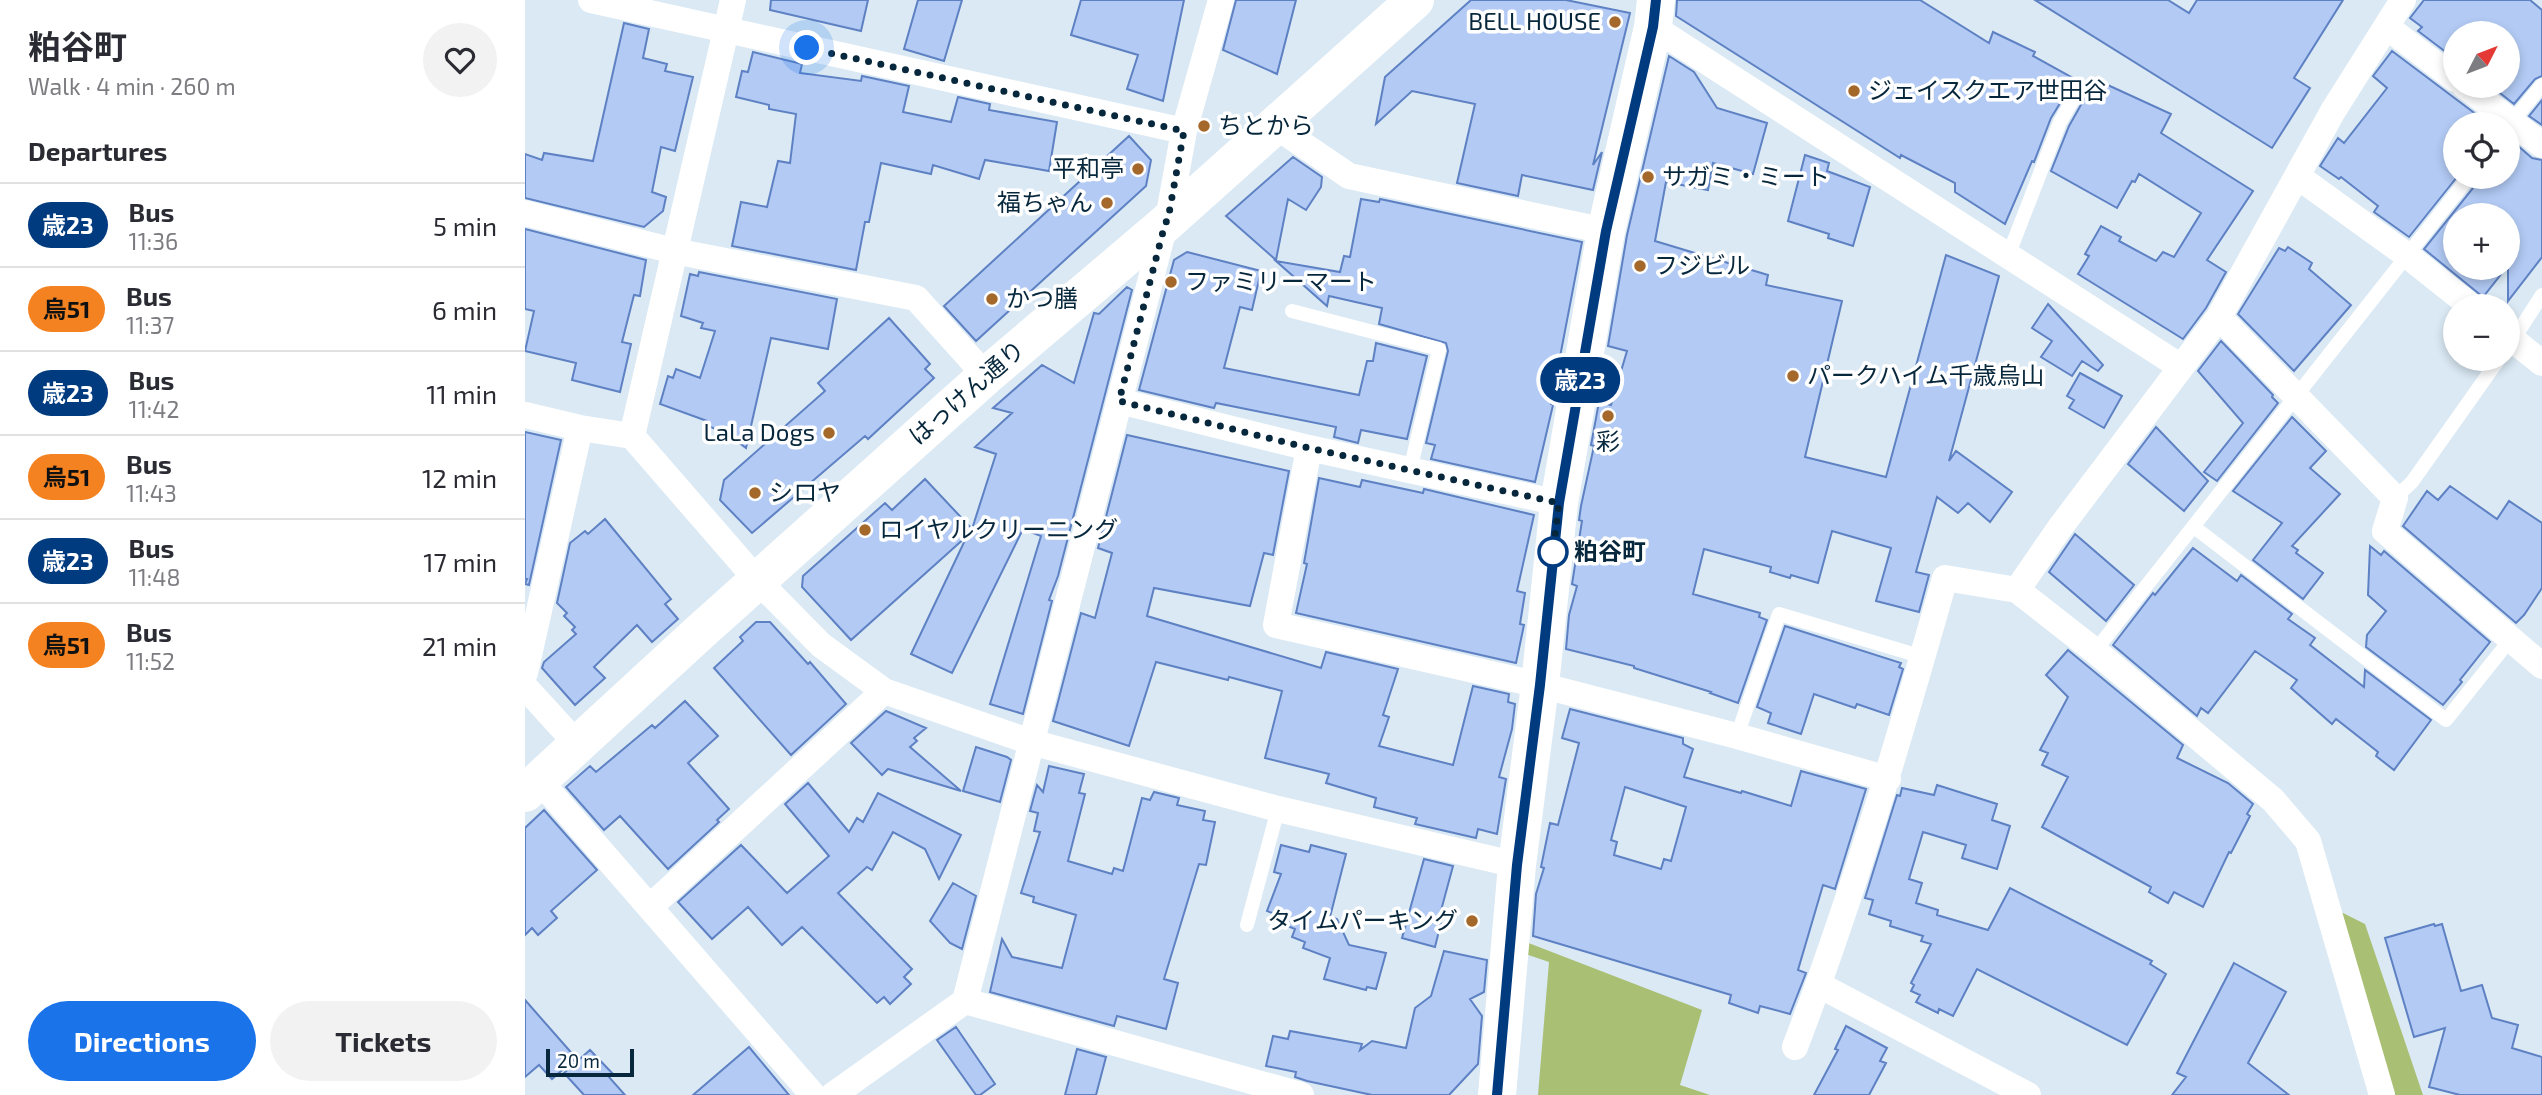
<!DOCTYPE html>
<html lang="en">
<head>
<meta charset="utf-8">
<style>
	body { margin:0; font-family:"Exo 2","Noto Sans JP",sans-serif; background:#f2f2f3; color:#2b2b33; height:100vh; display:flex; flex-direction:column; font-size:26px; white-space:nowrap }
	* { box-sizing:border-box; margin:0 }
	p { font-size:23px; color:#7c7c81 }
	.icon { flex:none; width:38px; height:38px; fill:none; stroke:currentColor; stroke-width:2; stroke-linecap:round; stroke-linejoin:round }
	.map { position:relative; flex:1; overflow:hidden }
	.details { display:flex; flex-direction:column; background:#fff; width:525px }
	.details>* { flex:none }
	.badge { padding:0 14px; border-radius:23px; font-size:24px; line-height:46px }
	.needle { width:46px; rotate:48deg }
	.controls { position:absolute; left:1918px; top:21px; display:grid; gap:14px }
	.controls a { display:grid; place-items:center; width:77px; height:77px; border-radius:50%; background:#fff; box-shadow:0 4px 10px #0003; font-size:35px }
	.scale { position:absolute; left:21px; bottom:18px; width:88px; box-sizing:border-box; padding-left:7px; border:4px solid #07273c; border-top:0; font-size:19px; line-height:24px; white-space:nowrap; color:#07273c; -webkit-text-stroke:5px #fff; paint-order:stroke }
	.you { position:absolute; width:35px; height:35px; margin:-18px; border:5px solid #fff; border-radius:50%; background:#1a73e8; box-shadow:0 0 0 10px #1a73e833 }
	.map>.badge { position:absolute; translate:-50% -50%; box-shadow:0 0 0 4px #fff }
	h2 { padding:0 28px; font-size:26px; line-height:63px }
	.round { display:grid; place-items:center; flex:none; width:74px; height:74px; border-radius:37px; background:#f2f2f3 }
	.summary { display:flex; align-items:center; justify-content:space-between; height:119px; padding:0 28px }
	h1 { font-size:33px; font-weight:700; line-height:52px }
	.primary-button { display:flex; gap:14px; margin-top:auto; padding:14px 28px }
	.primary-button a { flex:1; height:80px; border-radius:42px; background:#1a73e8; color:#fff; font-size:28px; font-weight:700; line-height:80px; text-align:center }
	.primary-button a+a { background:#f2f2f3; color:#2b2b33 }
	ul { padding:0; list-style:none }
	li { display:flex; align-items:center; gap:21px; height:84px; padding:0 28px; border-top:2px solid #e1e1e2 }
	li div { flex:1 }
	li b { display:block; font-size:26px }
	li em { font-style:normal }
	li .badge { min-width:77px; font-weight:700; text-align:center }
	main { display:flex; flex:1; min-height:0 }
	.map>svg:first-child { display:block }
	.green { fill:#a9bf73 }
	.building { fill:#b2caf4; stroke:#5e81c3; stroke-width:2; fill-rule:evenodd }
	.lines { fill:none; stroke-linecap:round; stroke-linejoin:round }
	.lane { stroke:#fff; stroke-width:14 }
	.street { stroke:#fff; stroke-width:26 }
	.secondary { stroke:#fff; stroke-width:38 }
	.line-casing { stroke:#fff; stroke-width:16 }
	.line { stroke:#003b80; stroke-width:10 }
	.walk { stroke:#07273c; stroke-width:7; stroke-dasharray:0 12.6 }
	.poi-dot { fill:#a4682b; stroke:#fff; stroke-width:2.5 }
	.stop-dot { fill:#fff; stroke:#003b80; stroke-width:3.5 }
	.labels { text-anchor:middle; stroke-width:7; stroke-linejoin:round; paint-order:stroke }
	.poi-label { font-size:24px; fill:#07273c; stroke:#fff; text-anchor:start }
	.street-label { font-size:24px; fill:#07273c; stroke:#fff }
	.stop-label { font-size:24px; font-weight:bold; fill:#07273c; stroke:#fff; text-anchor:start }
</style>
</head>
<body>
<main>
<section class="details">
<div class="summary"><div><h1>粕谷町</h1><p>Walk · 4 min · 260 m</p></div><a class="round"><svg class="icon" aria-label="heart" viewBox="0 0 24 24"><path d="M12 20l-8-8c-3-5 5-10 8-4 3-6 11-1 8 4z"/></svg></a></div>
<h2>Departures</h2>
<ul>
<li><span class="badge" style="background:#003b80;color:#fff">歳23</span><div><b>Bus</b><p>11:36</p></div><em>5 min</em></li>
<li><span class="badge" style="background:#f58220;color:#111">烏51</span><div><b>Bus</b><p>11:37</p></div><em>6 min</em></li>
<li><span class="badge" style="background:#003b80;color:#fff">歳23</span><div><b>Bus</b><p>11:42</p></div><em>11 min</em></li>
<li><span class="badge" style="background:#f58220;color:#111">烏51</span><div><b>Bus</b><p>11:43</p></div><em>12 min</em></li>
<li><span class="badge" style="background:#003b80;color:#fff">歳23</span><div><b>Bus</b><p>11:48</p></div><em>17 min</em></li>
<li><span class="badge" style="background:#f58220;color:#111">烏51</span><div><b>Bus</b><p>11:52</p></div><em>21 min</em></li>
</ul>
<div class="primary-button"><a>Directions</a><a>Tickets</a></div>
</section>
<div class="map">
<svg width="2017" height="1095" viewBox="0 0 2017 1095">
	<rect width="100%" height="100%" fill="#dae9f4"/>
	<path class="green" d="M 1814,911 L 1840,924 L 1898,1095 L 1868,1095 Z
		M 996,940 L 1177,1010 L 1155,1085 L 1185,1095 L 1013,1095 L 1024,962 L 995,952 Z"/>
	<path class="building" d="M 246,0 L 343,0 L 336,31 L 245,10 Z
		M 393,0 L 437,0 L 419,61 L 379,49 Z
		M 556,0 L 659,0 L 638,101 L 602,89 L 613,55 L 546,35 Z
		M 711,0 L 771,0 L 752,74 L 698,50 Z
		M 946,0 L 1041,0 L 1105,13 L 1068,165 L 1077,152 L 1068,190 L 997,175 L 993,196 L 932,183 L 950,104 L 887,91 L 851,124 L 860,77 Z
		M 1152,0 L 1395,0 L 1464,43 L 1468,32 L 1510,52 L 1508,56 L 1550,79 L 1526,118 L 1509,162 L 1507,161 L 1480,224 L 1430,192 L 1430,183 L 1376,155 L 1375,158 L 1151,16 Z
		M 1510,0 L 1643,0 L 1664,13 L 1672,0 L 1818,0 L 1769,78 L 1785,88 L 1747,148 Z
		M 1899,0 L 2005,0 L 2017,10 L 2017,76 L 2010,79 L 1989,104 L 1966,86 L 1983,86 L 1983,33 L 1930,33 L 1930,59 L 1893,31 L 1897,27 L 1885,18 Z
		M 99,23 L 124,29 L 118,58 L 142,64 L 140,71 L 168,77 L 150,151 L 136,147 L 127,192 L 141,197 L 138,211 L 119,227 L 0,198 L 0,154 L 17,160 L 19,153 L 68,161 Z
		M 1867,51 L 1964,124 L 1930,124 L 1932,177 L 1884,237 L 1849,212 L 1853,206 L 1816,177 L 1814,179 L 1795,166 L 1813,138 L 1819,143 L 1862,88 L 1848,76 Z
		M 228,52 L 277,64 L 275,73 L 336,81 L 337,76 L 384,86 L 378,112 L 426,122 L 433,97 L 465,104 L 464,110 L 532,122 L 524,171 L 460,160 L 454,179 L 408,165 L 406,174 L 356,163 L 344,222 L 340,222 L 331,270 L 207,246 L 216,202 L 242,207 L 253,161 L 265,163 L 271,114 L 244,109 L 244,105 L 211,97 L 217,71 L 223,72 Z
		M 1144,56 L 1169,72 L 1192,108 L 1242,123 L 1228,174 L 1188,163 L 1183,190 L 1141,182 L 1130,241 L 1243,275 L 1241,285 L 1317,301 L 1280,457 L 1361,477 L 1421,255 L 1474,276 L 1424,461 L 1431,451 L 1487,492 L 1465,522 L 1443,503 L 1433,513 L 1412,497 L 1391,572 L 1404,575 L 1394,612 L 1351,601 L 1366,548 L 1307,531 L 1293,583 L 1266,575 L 1265,578 L 1245,572 L 1246,567 L 1179,549 L 1168,594 L 1235,613 L 1234,617 L 1242,620 L 1213,703 L 1185,693 L 1186,692 L 1109,668 L 1109,666 L 1041,649 L 1044,615 L 1052,586 L 1047,584 L 1057,521 L 1054,520 L 1056,506 L 1069,446 L 1066,445 L 1074,402 L 1086,405 L 1102,351 L 1083,346 L 1102,235 Z
		M 1574,81 L 1646,114 L 1636,133 L 1728,191 L 1682,260 L 1701,272 L 1681,308 L 1658,339 L 1553,274 L 1564,256 L 1560,254 L 1576,226 L 1596,237 L 1594,241 L 1631,261 L 1638,252 L 1649,257 L 1676,213 L 1614,174 L 1610,182 L 1607,181 L 1592,208 L 1526,171 L 1544,126 L 1566,87 L 1570,89 Z
		M 2017,100 L 2017,125 L 2004,116 Z
		M 604,136 L 626,160 L 621,186 L 451,341 L 419,306 Z
		M 1992,145 L 2007,158 L 2017,160 L 2017,257 L 1983,301 L 1983,215 L 1930,215 L 1930,268 L 1981,268 L 1958,297 L 1899,249 L 1952,183 L 1953,177 L 1983,177 L 1983,156 Z
		M 1280,155 L 1304,163 L 1302,171 L 1345,187 L 1328,246 L 1303,238 L 1304,234 L 1263,221 Z
		M 768,157 L 797,177 L 796,187 L 781,210 L 763,199 L 751,260 L 701,216 Z
		M 836,199 L 854,202 L 855,199 L 1057,242 L 1026,404 L 1028,405 L 1010,482 L 906,459 L 910,445 L 901,443 L 923,351 L 921,343 L 854,324 L 857,308 L 804,296 L 802,306 L 751,261 L 815,272 L 819,256 L 825,257 Z
		M 0,229 L 121,260 L 115,296 L 109,295 L 97,342 L 106,344 L 95,392 L 47,380 L 51,363 L 0,351 L 9,311 L 0,309 Z
		M 1763,247 L 1787,263 L 1784,269 L 1826,305 L 1769,371 L 1713,314 L 1754,248 L 1760,251 Z
		M 662,252 L 736,271 L 727,310 L 715,307 L 699,368 L 834,395 L 842,361 L 848,361 L 851,343 L 902,356 L 882,439 L 836,430 L 833,443 L 809,437 L 811,427 L 691,403 L 689,408 L 614,390 L 649,260 Z
		M 174,272 L 312,299 L 303,349 L 246,338 L 221,448 L 202,434 L 181,425 L 182,421 L 135,404 L 143,376 L 148,378 L 151,369 L 175,378 L 190,331 L 176,328 L 178,323 L 156,316 L 165,274 L 173,276 Z
		M 602,287 L 607,290 L 533,576 L 524,600 L 527,601 L 498,714 L 465,704 L 516,536 L 498,529 L 427,673 L 386,654 L 442,536 L 326,640 L 277,587 L 278,576 L 360,503 L 367,510 L 400,479 L 447,529 L 471,454 L 450,447 L 487,413 L 468,408 L 517,365 L 549,383 L 569,313 L 574,314 Z
		M 1523,304 L 1578,365 L 1573,371 L 1557,361 L 1547,376 L 1516,357 L 1527,341 L 1507,328 Z
		M 364,318 L 405,364 L 400,369 L 409,378 L 343,439 L 340,436 L 227,533 L 195,500 L 199,480 L 300,391 L 293,383 Z
		M 1696,341 L 1748,395 L 1747,397 L 1753,403 L 1692,481 L 1679,472 L 1718,423 L 1673,371 Z
		M 1555,373 L 1597,396 L 1579,428 L 1544,408 L 1549,400 L 1542,396 Z
		M 1767,417 L 1801,451 L 1785,468 L 1815,494 L 1767,546 L 1773,550 L 1771,553 L 1798,573 L 1778,599 L 1728,560 L 1757,523 L 1708,491 Z
		M 1631,427 L 1683,481 L 1659,511 L 1603,464 Z
		M 0,432 L 36,440 L 4,585 L 0,584 L 2,579 L 0,579 Z
		M 602,435 L 764,471 L 748,555 L 739,553 L 725,606 L 629,588 L 622,616 L 796,668 L 801,652 L 873,669 L 858,715 L 864,717 L 854,746 L 928,765 L 948,686 L 984,694 L 983,702 L 990,704 L 987,729 L 974,777 L 981,779 L 972,834 L 953,829 L 951,838 L 890,824 L 892,818 L 849,807 L 851,798 L 801,783 L 804,774 L 740,758 L 757,691 L 704,677 L 703,680 L 631,662 L 604,746 L 528,721 L 556,613 L 570,618 L 587,553 L 573,548 Z
		M 794,478 L 835,487 L 837,480 L 898,493 L 899,489 L 1009,515 L 992,591 L 1000,593 L 995,624 L 999,625 L 991,663 L 771,613 L 782,564 L 779,563 Z
		M 1925,486 L 1972,519 L 1984,501 L 2017,523 L 2017,588 L 1999,615 L 1991,623 L 1878,526 L 1902,491 L 1913,500 Z
		M 80,519 L 146,599 L 140,604 L 153,619 L 127,642 L 112,625 L 69,667 L 80,678 L 50,705 L 17,668 L 19,662 L 51,634 L 47,630 L 50,627 L 39,616 L 42,613 L 32,603 L 45,543 L 60,531 L 63,534 Z
		M 1550,534 L 1609,585 L 1581,621 L 1524,572 Z
		M 1845,546 L 1856,555 L 1859,551 L 1965,642 L 1935,680 L 1937,682 L 1918,705 L 1841,647 L 1842,635 L 1861,611 L 1843,595 Z
		M 1668,548 L 1712,581 L 1716,575 L 1767,614 L 1763,619 L 1790,638 L 1785,645 L 1839,687 L 1840,670 L 1906,720 L 1869,770 L 1851,756 L 1853,752 L 1811,719 L 1807,724 L 1766,688 L 1772,680 L 1730,651 L 1683,713 L 1676,708 L 1672,716 L 1588,645 L 1628,593 L 1630,595 Z
		M 231,622 L 245,622 L 283,664 L 285,662 L 321,704 L 266,755 L 189,668 L 218,641 L 215,637 Z
		M 1260,626 L 1376,663 L 1374,667 L 1378,669 L 1364,715 L 1332,704 L 1330,708 L 1289,694 L 1276,734 L 1243,723 L 1246,713 L 1232,707 Z
		M 1543,650 L 1658,745 L 1652,758 L 1703,783 L 1728,804 L 1722,814 L 1725,816 L 1706,853 L 1704,852 L 1678,907 L 1649,892 L 1643,903 L 1624,892 L 1626,887 L 1517,827 L 1543,777 L 1517,765 L 1523,753 L 1515,750 L 1543,697 L 1521,675 Z
		M 160,701 L 193,736 L 163,763 L 204,809 L 192,820 L 194,822 L 143,869 L 95,816 L 79,830 L 41,787 L 65,766 L 71,772 L 127,725 L 130,728 Z
		M 1045,709 L 1158,738 L 1158,744 L 1168,749 L 1159,777 L 1216,793 L 1217,791 L 1266,806 L 1276,771 L 1341,789 L 1310,889 L 1298,885 L 1273,970 L 1281,973 L 1265,1014 L 1235,1006 L 1233,1013 L 1204,1003 L 1206,995 L 1008,936 L 1011,894 L 1019,868 L 1016,867 L 1025,823 L 1033,825 L 1054,743 L 1037,738 ZM 1100,787 L 1161,807 L 1146,861 L 1139,859 L 1136,869 L 1089,855 L 1092,842 L 1086,840 Z
		M 361,711 L 401,728 L 389,738 L 392,741 L 385,747 L 436,791 L 363,769 L 357,775 L 326,743 Z
		M 451,747 L 482,757 L 486,760 L 475,802 L 438,791 Z
		M 524,766 L 559,774 L 554,793 L 560,794 L 543,861 L 587,874 L 589,868 L 598,871 L 617,798 L 625,800 L 629,792 L 654,798 L 652,805 L 680,811 L 678,820 L 690,822 L 681,865 L 674,864 L 639,979 L 653,983 L 641,1029 L 592,1016 L 589,1026 L 465,992 L 477,939 L 487,957 L 537,968 L 551,915 L 508,902 L 509,897 L 496,893 L 515,832 L 509,831 L 513,813 L 505,811 L 512,785 L 518,792 Z
		M 283,783 L 324,832 L 332,818 L 338,822 L 353,793 L 436,835 L 414,879 L 400,849 L 368,832 L 347,870 L 342,867 L 313,893 L 387,969 L 379,977 L 386,984 L 365,1004 L 359,997 L 352,1003 L 277,927 L 257,945 L 223,907 L 187,939 L 153,902 L 216,845 L 262,893 L 304,856 L 260,804 Z
		M 1412,785 L 1472,804 L 1467,820 L 1485,826 L 1472,869 L 1437,858 L 1441,845 L 1398,832 L 1384,879 L 1397,883 L 1391,903 L 1413,910 L 1412,915 L 1463,930 L 1485,888 L 1627,961 L 1625,964 L 1641,974 L 1602,1045 L 1452,969 L 1428,1016 L 1414,1009 L 1413,1013 L 1391,1002 L 1395,995 L 1386,991 L 1389,985 L 1386,983 L 1406,944 L 1396,941 L 1398,936 L 1365,926 L 1366,921 L 1344,914 L 1348,900 L 1340,898 L 1372,795 L 1375,796 L 1377,788 L 1409,795 Z
		M 19,810 L 72,870 L 26,911 L 32,918 L 13,935 L 7,928 L 0,935 L 0,828 Z
		M 756,845 L 784,852 L 786,845 L 821,854 L 805,917 L 812,919 L 824,945 L 861,953 L 851,989 L 842,987 L 841,990 L 799,979 L 805,958 L 778,948 L 780,942 L 767,937 L 770,929 L 750,921 L 752,915 L 742,911 L 756,874 L 749,872 Z
		M 899,859 L 928,866 L 914,918 L 917,919 L 910,947 L 877,938 Z
		M 428,883 L 451,896 L 437,949 L 425,943 L 405,921 Z
		M 1909,924 L 1910,926 L 1917,924 L 1936,991 L 1957,985 L 1967,1018 L 1993,1025 L 1987,1048 L 2017,1057 L 2017,1095 L 1935,1095 L 1904,1087 L 1920,1028 L 1889,1037 L 1860,938 Z
		M 919,951 L 962,960 L 959,992 L 945,999 L 957,1016 L 953,1064 L 924,1095 L 847,1095 L 782,1081 L 770,1077 L 771,1072 L 741,1066 L 748,1036 L 763,1039 L 765,1031 L 837,1044 L 835,1050 L 847,1041 L 881,1048 L 890,1008 L 906,996 Z
		M 1709,963 L 1761,992 L 1723,1063 L 1764,1095 L 1647,1095 L 1661,1077 L 1652,1073 Z
		M 0,1000 L 51,1058 L 27,1079 L 14,1065 L 0,1077 Z
		M 1321,1026 L 1362,1048 L 1355,1061 L 1361,1063 L 1344,1095 L 1289,1095 L 1313,1050 L 1310,1049 Z
		M 431,1027 L 470,1084 L 455,1095 L 451,1095 L 412,1040 Z
		M 224,1047 L 264,1095 L 168,1095 Z
		M 552,1049 L 581,1057 L 571,1095 L 540,1095 Z
		M 65,1050 L 87,1073 L 83,1076 L 100,1095 L 59,1095 L 39,1073 Z"/>
	<g class="lines">
		<path class="lane" d="M 1985,124 L 2017,85
			M 1483,256 L 1535,122 L 1556,86
			M 767,311 L 914,349 L 885,470
			M 1986,343 L 2017,295
			M 1870,498 L 1887,482 L 1974,359
			M 1669,527 L 1921,720 L 1985,640
			M 1570,651 L 1944,177
			M 1212,736 L 1254,614 L 1398,657
			M 722,925 L 753,809"/>
		<path class="street" d="M 66,0 L 659,131 L 643,219
			M 1128,27 L 1656,367
			M 1862,27 L 1930,79
			M 1940,86 L 2017,145
			M 749,125 L 824,176 L 1081,231
			M 659,131 L 696,0
			M 1772,176 L 1883,256 L 1946,306
			M 0,213 L 149,251 L 391,298 L 461,376
			M 1694,317 L 1870,498 L 1860,531 L 2017,666
			M 1983,336 L 2017,363
			M 594,401 L 784,448 L 1034,503
			M 0,415 L 55,428 L 107,436 L 232,580 L 296,645 L 359,691 L 506,742 L 753,809 L 992,865
			M 107,436 L 208,0
			M 784,448 L 751,625 L 1015,685 L 1212,736 L 1363,779
			M 1492,590 L 1534,529 L 1694,317 L 1808,111 L 1878,0
			M 0,673 L 55,428
			M 0,687 L 53,745
			M 14,780 L 288,1095
			M 125,907 L 359,691
			M 1294,985 L 1503,1095
			M 440,1001 L 776,1095
			M 1270,1047 C 1329,893 1375,736 1420,578 L 1492,590 L 1570,651 L 1748,800 L 1783,841 L 1857,1095
			M 308,1095 L 440,1001 L 640,224"/>
		<path class="secondary" d="M 0,793 L 175,632 L 461,376 L 640,224 L 890,0
			M 972,1095 L 992,865 L 1015,685 L 1034,503 L 1081,231 L 1128,27 L 1131,0"/>
	</g>
	<g class="lines">
		<g class="line-casing">
			<path id="line" d="M 972,1095 L 992,865 L 1015,685 L 1034,503 L 1081,231 L 1128,27 L 1131,0"/>
		</g>
		<use href="#line" class="line"/>
		<path class="walk" d="M 282,48 L 659,131 L 643,219 L 640,224 L 594,401 L 784,448 L 1034,503 L 1028,552"/>
	</g>
	<g class="poi-dot">
		<circle cx="1090" cy="22" r="7"/>
		<circle cx="1329" cy="91" r="7"/>
		<circle cx="679" cy="126" r="7"/>
		<circle cx="613" cy="169" r="7"/>
		<circle cx="1123" cy="177" r="7"/>
		<circle cx="582" cy="203" r="7"/>
		<circle cx="1115" cy="266" r="7"/>
		<circle cx="646" cy="282" r="7"/>
		<circle cx="467" cy="299" r="7"/>
		<circle cx="1268" cy="376" r="7"/>
		<circle cx="1083" cy="416" r="7"/>
		<circle cx="304" cy="433" r="7"/>
		<circle cx="230" cy="493" r="7"/>
		<circle cx="340" cy="530" r="7"/>
		<circle cx="947" cy="921" r="7"/>
	</g>
	<circle class="stop-dot" cx="1028" cy="552" r="14"/>
	<g class="labels">
		<g class="poi-label">
			<text x="1076" y="30" text-anchor="end">BELL HOUSE</text>
			<text x="1343" y="99">ジェイスクエア世田谷</text>
			<text x="693" y="134">ちとから</text>
			<text x="599" y="177" text-anchor="end">平和亭</text>
			<text x="1137" y="185">サガミ・ミート</text>
			<text x="568" y="211" text-anchor="end">福ちゃん</text>
			<text x="1129" y="274">フジビル</text>
			<text x="660" y="290">ファミリーマート</text>
			<text x="481" y="307">かつ膳</text>
			<text x="1282" y="384">パークハイム千歳烏山</text>
			<text x="290" y="441" text-anchor="end">LaLa Dogs</text>
			<text x="1083" y="450" text-anchor="middle">彩</text>
			<text x="244" y="501">シロヤ</text>
			<text x="354" y="538">ロイヤルクリーニング</text>
			<text x="933" y="929" text-anchor="end">タイムパーキング</text>
		</g>
		<g class="street-label">
			<text transform="translate(442 393) rotate(-41)" y="8">はっけん通り</text>
		</g>
		<g class="stop-label">
			<text x="1049" y="560">粕谷町</text>
		</g>
	</g>
</svg>
<div class="controls">
<a><svg class="needle" viewBox="-14 -14 28 28"><path d="M0-13l5 13h-10z" fill="#e53935"/><path d="M0 13l5-13h-10z" fill="#7c7c81"/></svg></a>
<a><svg class="icon" aria-label="locate" viewBox="0 0 24 24"><circle cx="12" cy="12" r="6"/><path d="M12 2v4M12 18v4M2 12h4M18 12h4"/></svg></a>
<a>+</a>
<a>−</a>
</div>
<div class="scale">20 m</div>
<div class="you" style="left:282px;top:48px"></div>
<b class="badge" style="left:1055px;top:380px;background:#003b80;color:#fff">歳23</b>
</div>
</main>
</body>
</html>
